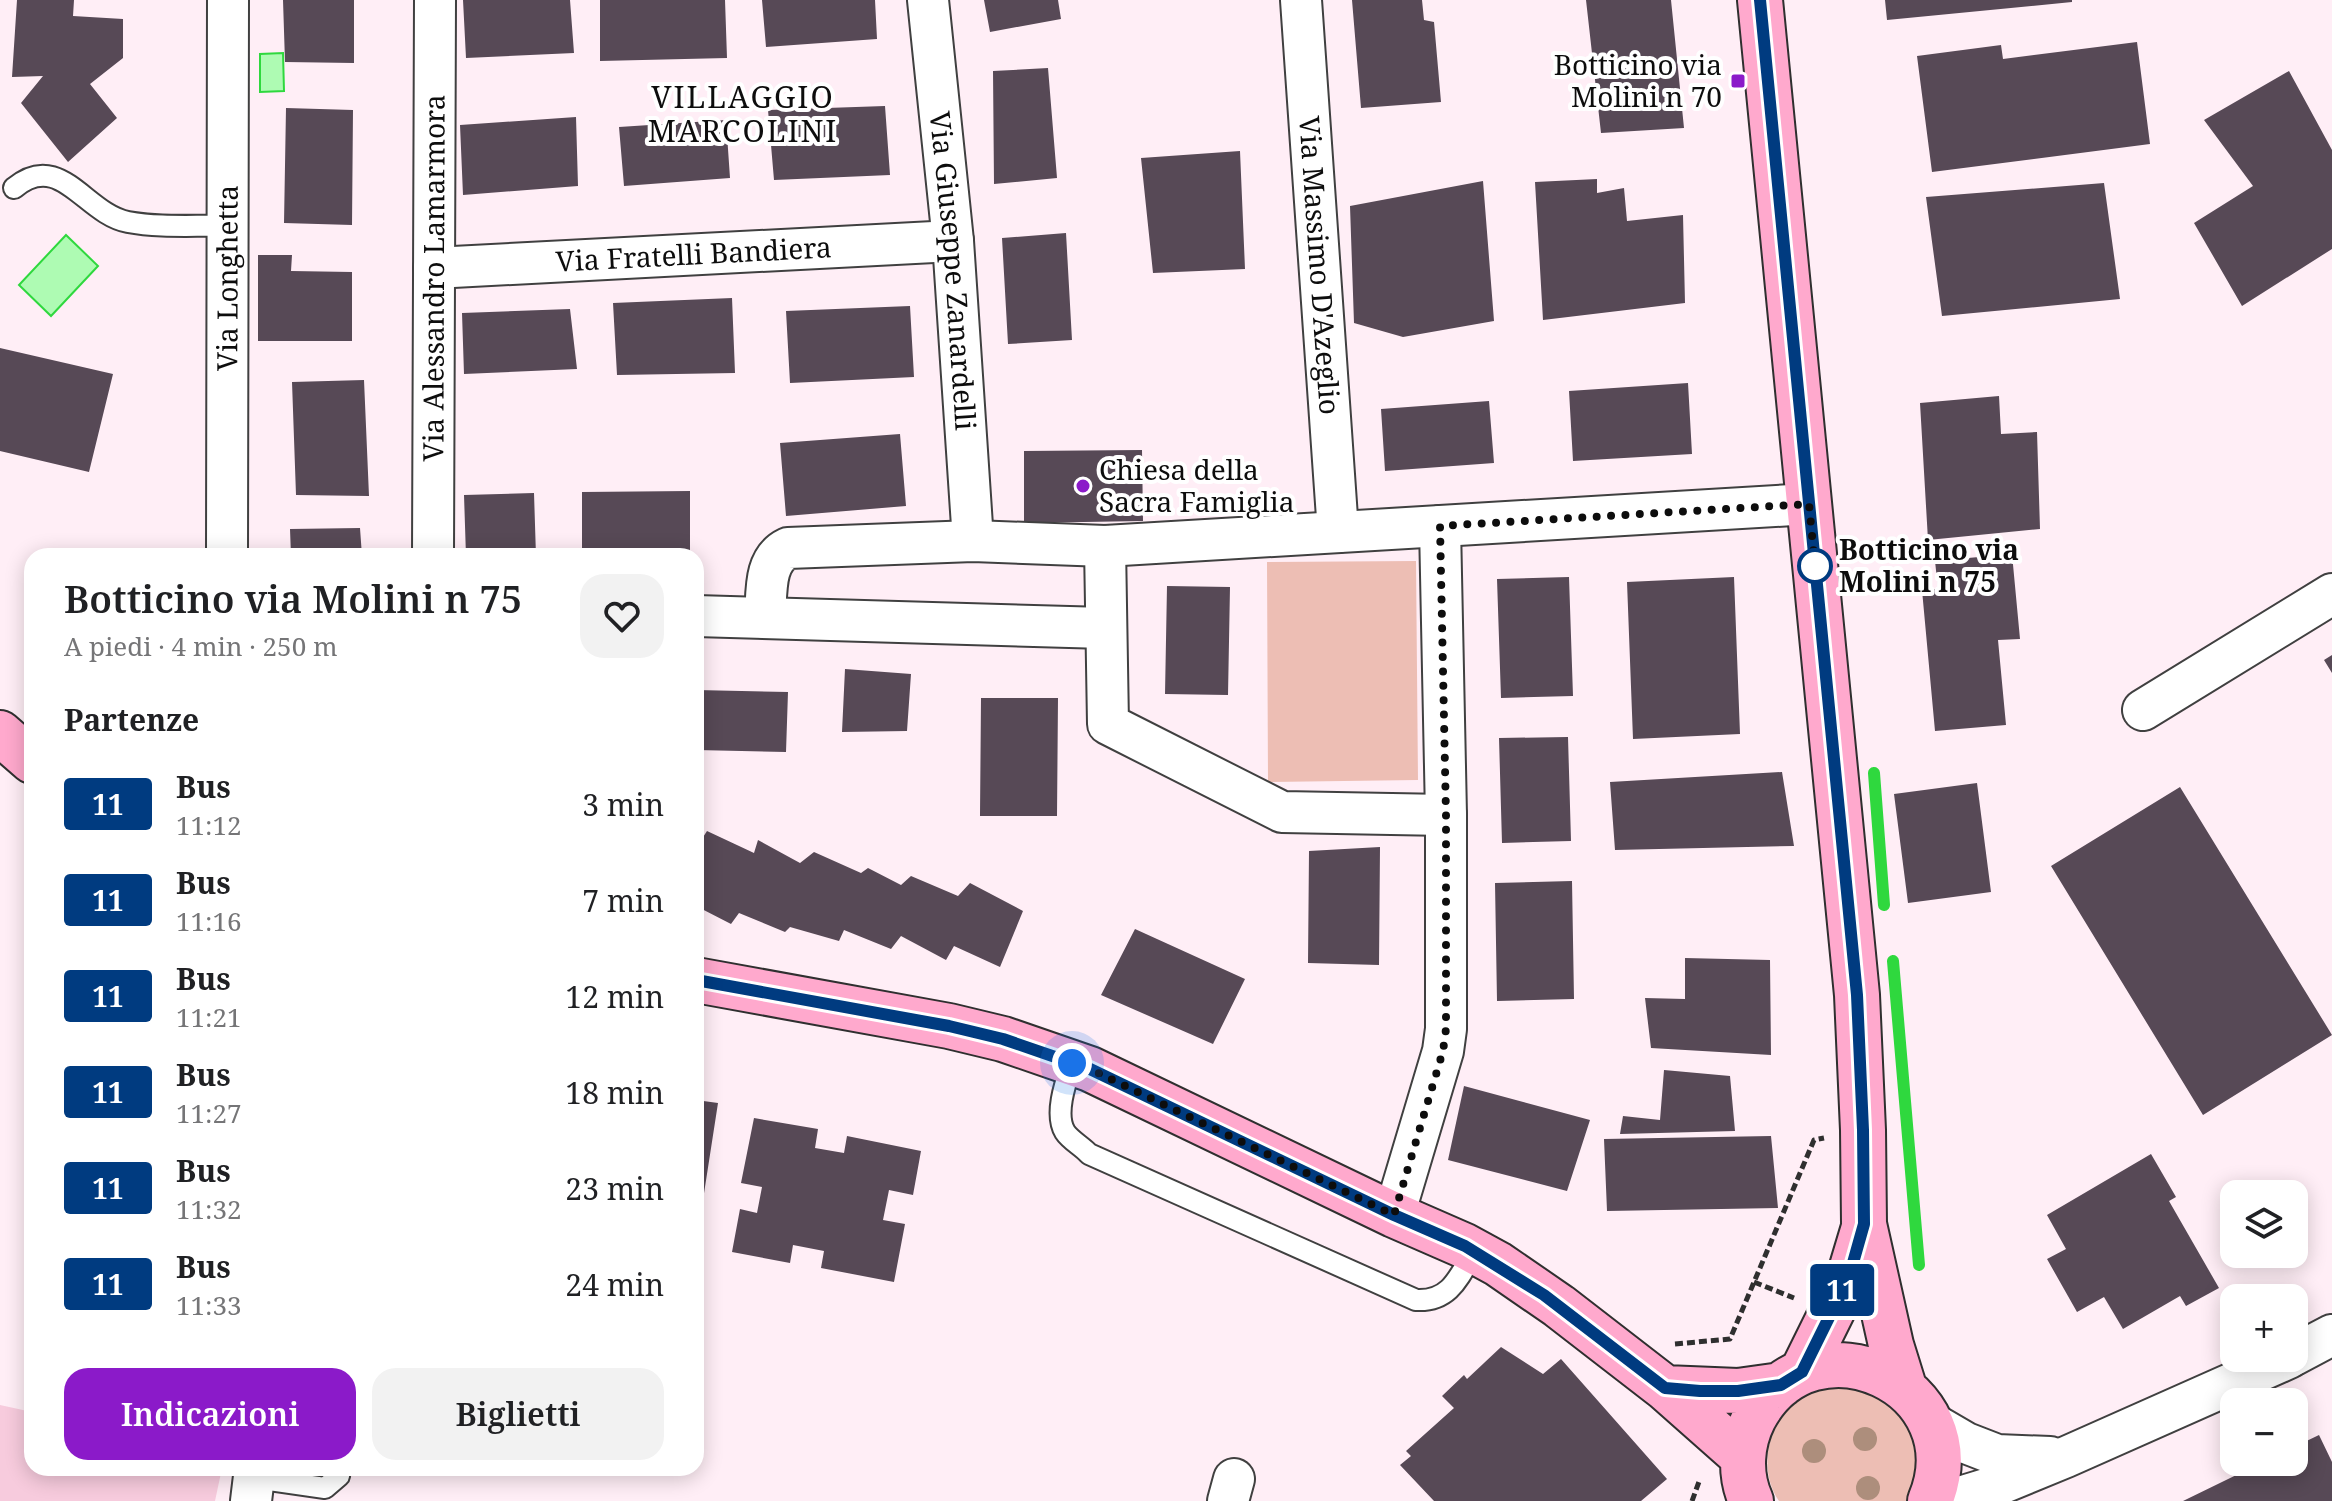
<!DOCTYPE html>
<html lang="it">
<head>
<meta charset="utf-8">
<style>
	body { margin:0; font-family:"Noto Serif",serif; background:#f2f2f2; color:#202124; height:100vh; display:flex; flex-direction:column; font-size:30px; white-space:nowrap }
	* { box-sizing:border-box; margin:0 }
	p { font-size:26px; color:#757577 }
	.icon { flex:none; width:44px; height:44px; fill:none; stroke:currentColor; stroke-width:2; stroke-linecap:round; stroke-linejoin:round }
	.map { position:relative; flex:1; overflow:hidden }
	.panel { position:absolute; left:24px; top:548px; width:680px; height:928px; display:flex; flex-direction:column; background:#fff; border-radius:24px; box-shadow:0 4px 20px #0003 }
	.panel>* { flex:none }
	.badge { padding:0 16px; border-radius:6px; font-size:28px; line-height:52px }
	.controls { position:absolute; left:2220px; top:1180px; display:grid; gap:16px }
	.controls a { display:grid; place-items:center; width:88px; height:88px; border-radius:16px; background:#fff; box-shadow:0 4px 20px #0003; font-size:40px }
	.you { position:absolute; width:40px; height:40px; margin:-20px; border:6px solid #fff; border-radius:50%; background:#1a73e8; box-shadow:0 0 0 12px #1a73e833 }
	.map>.badge { position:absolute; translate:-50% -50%; box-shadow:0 0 0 4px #fff }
	h2 { padding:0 40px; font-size:30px; line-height:72px }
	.round { display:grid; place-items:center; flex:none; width:84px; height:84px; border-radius:24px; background:#f2f2f2 }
	.overview { display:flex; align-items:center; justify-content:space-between; height:136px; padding:0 40px }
	h1 { font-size:38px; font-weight:600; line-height:60px }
	.cta { display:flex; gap:16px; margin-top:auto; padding:16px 40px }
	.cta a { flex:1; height:92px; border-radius:24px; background:#8b1ac9; color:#fff; font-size:32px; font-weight:600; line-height:92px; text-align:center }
	.cta a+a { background:#f2f2f2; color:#202124 }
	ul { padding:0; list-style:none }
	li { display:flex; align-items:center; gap:24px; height:96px; padding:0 40px }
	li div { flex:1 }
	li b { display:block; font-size:30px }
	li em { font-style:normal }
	li .badge { min-width:88px; font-weight:700; text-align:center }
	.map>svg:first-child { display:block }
	.farmland { fill:#f7cbdd }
	.green { fill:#edbeb4 }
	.water { fill:#aefbb3; stroke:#2fd83e; stroke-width:2 }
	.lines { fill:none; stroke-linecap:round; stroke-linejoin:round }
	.stream { stroke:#2fd83e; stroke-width:12 }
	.building { fill:#574956 }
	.lane-casing { stroke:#404040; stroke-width:24 }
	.street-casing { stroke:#404040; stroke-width:44 }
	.secondary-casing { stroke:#2f2f2f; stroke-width:48 }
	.path { stroke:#2f2f2f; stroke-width:5; stroke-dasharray:8 4; stroke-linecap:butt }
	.lane { stroke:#fff; stroke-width:20 }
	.street { stroke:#fff; stroke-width:40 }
	.secondary { stroke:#ffa9cd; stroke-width:44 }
	.tree { fill:#ad8e7c }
	.line-casing { stroke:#fff; stroke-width:18 }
	.line { stroke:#003b80; stroke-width:12 }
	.walk { stroke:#0d0d0d; stroke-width:8; stroke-dasharray:0 14.4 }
	.poi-dot { fill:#8b1ac9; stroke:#fff; stroke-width:3 }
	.stop-dot { fill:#fff; stroke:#003b80; stroke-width:4 }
	.labels { text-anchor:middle; stroke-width:8; stroke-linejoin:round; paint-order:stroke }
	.poi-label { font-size:28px; fill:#0d0d0d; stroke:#fff; text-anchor:end }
	.street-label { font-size:28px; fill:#0d0d0d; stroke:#fff }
	.stop-label { font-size:28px; font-weight:bold; fill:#0d0d0d; stroke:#fff; text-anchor:start }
	.neighbourhood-label { font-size:30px; letter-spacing:2px; fill:#0d0d0d; stroke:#fff }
</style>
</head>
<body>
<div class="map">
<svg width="2332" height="1501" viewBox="0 0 2332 1501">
	<rect width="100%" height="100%" fill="#ffeef6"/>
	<path class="farmland" d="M 0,1405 L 32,1412 L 32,1468 L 222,1468 L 215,1501 L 0,1501 Z"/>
	<path class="green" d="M 1416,561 L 1418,780 L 1268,782 L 1267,562 Z
		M 1861,1385 L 1899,1406 L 1919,1445 L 1915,1488 L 1908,1501 L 1779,1501 C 1753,1464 1773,1401 1818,1388 C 1831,1384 1848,1386 1861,1385 Z"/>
	<path class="water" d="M 283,53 L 284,91 L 260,92 L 260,54 Z
		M 66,235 L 98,266 L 51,316 L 19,285 Z"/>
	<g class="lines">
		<path class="stream" d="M 1874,773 L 1884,905
			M 1893,961 L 1919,1265"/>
	</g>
	<path class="building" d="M 17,0 L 74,0 L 73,16 L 123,19 L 123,58 L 90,84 L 117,118 L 68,162 L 21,103 L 43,76 L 12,77 Z
		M 283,0 L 354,0 L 354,63 L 285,62 Z
		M 463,0 L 570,0 L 574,53 L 466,58 Z
		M 600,0 L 725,0 L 727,58 L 600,61 Z
		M 762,0 L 875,0 L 877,39 L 766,47 Z
		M 984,0 L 1058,0 L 1061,19 L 990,32 Z
		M 1352,0 L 1422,0 L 1424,20 L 1434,22 L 1441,102 L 1361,108 Z
		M 1586,0 L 1671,0 L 1684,128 L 1601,133 Z
		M 1885,0 L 2072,0 L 2072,2 L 1887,20 Z
		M 2137,42 L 2150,144 L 1932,172 L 1917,56 L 2001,45 L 2003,59 Z
		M 1048,68 L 1057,178 L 994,184 L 993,71 Z
		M 2289,71 L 2332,150 L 2332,249 L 2242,306 L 2194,223 L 2253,186 L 2204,120 Z
		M 885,106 L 890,175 L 774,180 L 768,110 Z
		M 286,108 L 353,110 L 352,225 L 284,223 Z
		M 576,117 L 578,186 L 463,195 L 460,125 Z
		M 726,120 L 730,178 L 624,186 L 619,127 Z
		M 1240,151 L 1245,269 L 1153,273 L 1141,158 Z
		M 1597,179 L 1597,193 L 1624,188 L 1627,221 L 1683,215 L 1685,303 L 1543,320 L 1535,182 Z
		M 1483,181 L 1494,321 L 1403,337 L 1354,323 L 1350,206 Z
		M 2104,183 L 2120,299 L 1942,316 L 1926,197 Z
		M 1066,233 L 1072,340 L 1008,344 L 1002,238 Z
		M 258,255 L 292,255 L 291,271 L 352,272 L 352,341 L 258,341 Z
		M 732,298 L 735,373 L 617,375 L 613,303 Z
		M 910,306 L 914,377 L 790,383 L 786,311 Z
		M 570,309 L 577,369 L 464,374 L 462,313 Z
		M 0,348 L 113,374 L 89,472 L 0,451 Z
		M 364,380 L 369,496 L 296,495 L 292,382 Z
		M 1688,383 L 1692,454 L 1573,461 L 1569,391 Z
		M 1999,396 L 2001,434 L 2037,432 L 2040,529 L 1928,540 L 1920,403 Z
		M 1489,401 L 1494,463 L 1385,471 L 1381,409 Z
		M 900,434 L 906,506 L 786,516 L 780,443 Z
		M 1142,450 L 1143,521 L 1024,523 L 1024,451 Z
		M 690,491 L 690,555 L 582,555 L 582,492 Z
		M 534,493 L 536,556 L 466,556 L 464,495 Z
		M 360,528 L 362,556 L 291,556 L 290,529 Z
		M 2012,554 L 2020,639 L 1998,640 L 2006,725 L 1935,731 L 1922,590 L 1938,589 L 1935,561 Z
		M 1569,577 L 1573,696 L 1501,698 L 1497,579 Z
		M 1734,577 L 1740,734 L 1633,739 L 1627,582 Z
		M 1167,586 L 1230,587 L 1228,695 L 1165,694 Z
		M 2332,655 L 2332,673 L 2324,660 Z
		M 845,669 L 911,674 L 907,731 L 842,732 Z
		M 696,690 L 788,692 L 786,752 L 696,750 Z
		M 981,698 L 1058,698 L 1057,816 L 980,816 Z
		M 1568,737 L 1571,841 L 1502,843 L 1499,738 Z
		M 1782,772 L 1794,846 L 1615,850 L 1610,782 Z
		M 1977,783 L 1991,892 L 1908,903 L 1894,794 Z
		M 2180,787 L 2332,1035 L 2203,1115 L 2051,866 Z
		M 707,831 L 754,853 L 758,840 L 800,863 L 814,852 L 861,873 L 868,868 L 901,885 L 911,876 L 958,896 L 970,883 L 1023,911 L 1000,967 L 954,946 L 946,960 L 901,936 L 891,949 L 844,930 L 839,941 L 790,927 L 785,932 L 739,913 L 731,924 L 696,906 L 696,848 Z
		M 1380,847 L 1379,965 L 1308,963 L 1309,851 Z
		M 1572,881 L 1574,999 L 1497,1001 L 1495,883 Z
		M 1135,929 L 1245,979 L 1213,1044 L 1101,995 Z
		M 1685,958 L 1770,960 L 1771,1055 L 1651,1048 L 1645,998 L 1685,999 Z
		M 1664,1070 L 1730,1076 L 1735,1131 L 1620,1134 L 1623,1116 L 1660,1120 Z
		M 1464,1086 L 1590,1120 L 1567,1191 L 1448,1160 Z
		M 696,1100 L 718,1103 L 698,1232 L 696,1232 Z
		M 754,1118 L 818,1129 L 815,1148 L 844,1153 L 847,1136 L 921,1151 L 913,1195 L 889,1190 L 883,1220 L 905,1224 L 894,1282 L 821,1268 L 824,1251 L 793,1245 L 790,1263 L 732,1252 L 740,1209 L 757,1213 L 762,1187 L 741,1183 Z
		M 1771,1136 L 1778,1208 L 1607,1211 L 1604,1139 Z
		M 2151,1154 L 2176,1197 L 2169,1201 L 2219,1288 L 2186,1306 L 2180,1296 L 2123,1329 L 2104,1297 L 2077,1312 L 2047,1259 L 2066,1249 L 2047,1215 Z
		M 1501,1347 L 1543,1374 L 1561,1359 L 1667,1479 L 1641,1501 L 1434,1501 L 1400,1465 L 1411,1456 L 1406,1451 L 1454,1408 L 1442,1396 L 1464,1375 L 1467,1379 Z
		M 2319,1435 L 2332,1462 L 2332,1501 L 2183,1501 L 2263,1462 L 2294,1462 L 2294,1447 Z"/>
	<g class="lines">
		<g class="lane-casing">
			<path id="lane" d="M 14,188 C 60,149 85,214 128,222 C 160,228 195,225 228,226
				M 1072,1063 C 1066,1081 1054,1114 1065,1132 C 1070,1140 1083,1147 1089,1154 L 1416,1300 C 1450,1302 1459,1277 1474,1251
				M 254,1478 L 325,1488 L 339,1476 L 340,1468"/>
		</g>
		<g class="street-casing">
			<g id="street">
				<path id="s1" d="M 928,0 L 953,241 L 973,541"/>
				<path id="s2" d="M 1301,0 L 1338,532"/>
				<path id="s3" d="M 434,268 L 953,241"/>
				<path d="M 1105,546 L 1108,724 L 1282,812 L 1446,815"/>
				<path id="s4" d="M 227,556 L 228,0"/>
				<path id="s5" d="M 433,556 L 435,0"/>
				<path d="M 696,616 L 1105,628"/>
				<path d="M 765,618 C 767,593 763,560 788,548 L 973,541 L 1105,546 L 1809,504"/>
				<path d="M 2143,710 L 2332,594"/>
				<path d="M 1394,1215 L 1443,1051 L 1446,1029 L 1446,815 L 1440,526"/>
				<path d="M 2294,1355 L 2332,1335"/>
				<path d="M 1930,1422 L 1966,1443 L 1997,1455 L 2050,1457"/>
				<path d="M 251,1501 L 255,1468"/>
				<path d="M 1228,1501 L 1234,1479"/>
				<path d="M 1947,1501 L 1993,1487 L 2066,1457 L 2289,1358"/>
			</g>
		</g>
		<g class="secondary-casing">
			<path id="secondary" d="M 1760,0 L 1857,995 L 1863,1130 L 1864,1224 L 1891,1345 L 1904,1387
				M 0,733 L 32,761
				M 696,980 L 949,1026 L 1003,1039 L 1090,1069 L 1394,1215 L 1465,1246 L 1498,1264 L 1559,1306 L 1665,1388 L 1743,1457
				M 1802,1372 L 1849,1277 L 1864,1227
				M 1665,1388 L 1738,1391 L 1781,1385
				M 1751,1501 C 1739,1474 1741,1444 1754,1418 C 1813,1308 1978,1386 1930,1501"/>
		</g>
		<path class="path" d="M 1754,1282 L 1794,1298
			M 1675,1344 L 1730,1339 L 1814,1140 L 1824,1138
			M 1692,1501 L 1700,1479"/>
		<use href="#lane" class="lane"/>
		<use href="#street" class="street"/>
		<use href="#secondary" class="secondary"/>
	</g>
	<g class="tree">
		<circle cx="1865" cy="1439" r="12"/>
		<circle cx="1814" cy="1451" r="12"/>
		<circle cx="1868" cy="1488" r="12"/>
	</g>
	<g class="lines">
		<g class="line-casing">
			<path id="line" d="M 696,980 L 949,1026 L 1003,1039 L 1090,1069 L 1394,1215 L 1465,1246 L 1544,1295 L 1665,1388 L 1700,1391 L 1738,1391 L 1781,1385 L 1802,1372 L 1849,1277 L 1864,1224 L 1863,1130 L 1857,995 L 1760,0"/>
		</g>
		<use href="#line" class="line"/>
		<path class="walk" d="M 1072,1063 L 1090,1069 L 1394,1215 L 1443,1051 L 1446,1029 L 1446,815 L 1440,526 L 1809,504 L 1815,566"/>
	</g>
	<g class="poi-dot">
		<rect x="1730" y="73" width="16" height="16" rx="4"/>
		<circle cx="1083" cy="486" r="8"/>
	</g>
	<circle class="stop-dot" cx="1815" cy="566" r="16"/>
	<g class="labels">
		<g class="poi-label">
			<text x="1722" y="75">Botticino via<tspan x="1722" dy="32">Molini n 70</tspan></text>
			<text x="1099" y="480" text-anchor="start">Chiesa della<tspan x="1099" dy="32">Sacra Famiglia</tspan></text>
		</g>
		<g class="street-label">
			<text dy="10" stroke="none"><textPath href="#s3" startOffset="260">Via Fratelli Bandiera</textPath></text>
			<text dy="10" stroke="none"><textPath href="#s2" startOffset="266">Via Massimo D'Azeglio</textPath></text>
			<text dy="10" stroke="none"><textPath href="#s1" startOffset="272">Via Giuseppe Zanardelli</textPath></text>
			<text dy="10" stroke="none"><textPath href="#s4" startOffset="278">Via Longhetta</textPath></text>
			<text dy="10" stroke="none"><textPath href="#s5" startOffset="278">Via Alessandro Lamarmora</textPath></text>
		</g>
		<g class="stop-label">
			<text x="1839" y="560">Botticino via<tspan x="1839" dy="32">Molini n 75</tspan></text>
		</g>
		<g class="neighbourhood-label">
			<text x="743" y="108">VILLAGGIO<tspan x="743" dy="34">MARCOLINI</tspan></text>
		</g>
	</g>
</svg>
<div class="controls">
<a><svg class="icon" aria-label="layers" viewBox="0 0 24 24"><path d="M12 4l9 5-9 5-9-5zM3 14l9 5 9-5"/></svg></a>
<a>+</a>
<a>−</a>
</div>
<div class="you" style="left:1072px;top:1063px"></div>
<b class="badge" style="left:1842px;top:1290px;background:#003b80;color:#fff">11</b>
<section class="panel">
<div class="overview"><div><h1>Botticino via Molini n 75</h1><p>A piedi · 4 min · 250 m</p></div><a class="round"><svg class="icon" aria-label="heart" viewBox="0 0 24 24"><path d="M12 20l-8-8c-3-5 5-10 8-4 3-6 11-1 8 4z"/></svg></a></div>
<h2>Partenze</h2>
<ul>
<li><span class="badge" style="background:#003b80;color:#fff">11</span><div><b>Bus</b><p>11:12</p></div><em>3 min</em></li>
<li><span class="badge" style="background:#003b80;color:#fff">11</span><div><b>Bus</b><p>11:16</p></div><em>7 min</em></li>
<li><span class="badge" style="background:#003b80;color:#fff">11</span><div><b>Bus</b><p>11:21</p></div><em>12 min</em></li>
<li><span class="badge" style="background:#003b80;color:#fff">11</span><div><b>Bus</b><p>11:27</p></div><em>18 min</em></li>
<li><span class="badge" style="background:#003b80;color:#fff">11</span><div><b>Bus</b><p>11:32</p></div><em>23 min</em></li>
<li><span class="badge" style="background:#003b80;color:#fff">11</span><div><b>Bus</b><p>11:33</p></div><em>24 min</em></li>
</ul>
<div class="cta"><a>Indicazioni</a><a>Biglietti</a></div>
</section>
</div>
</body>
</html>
